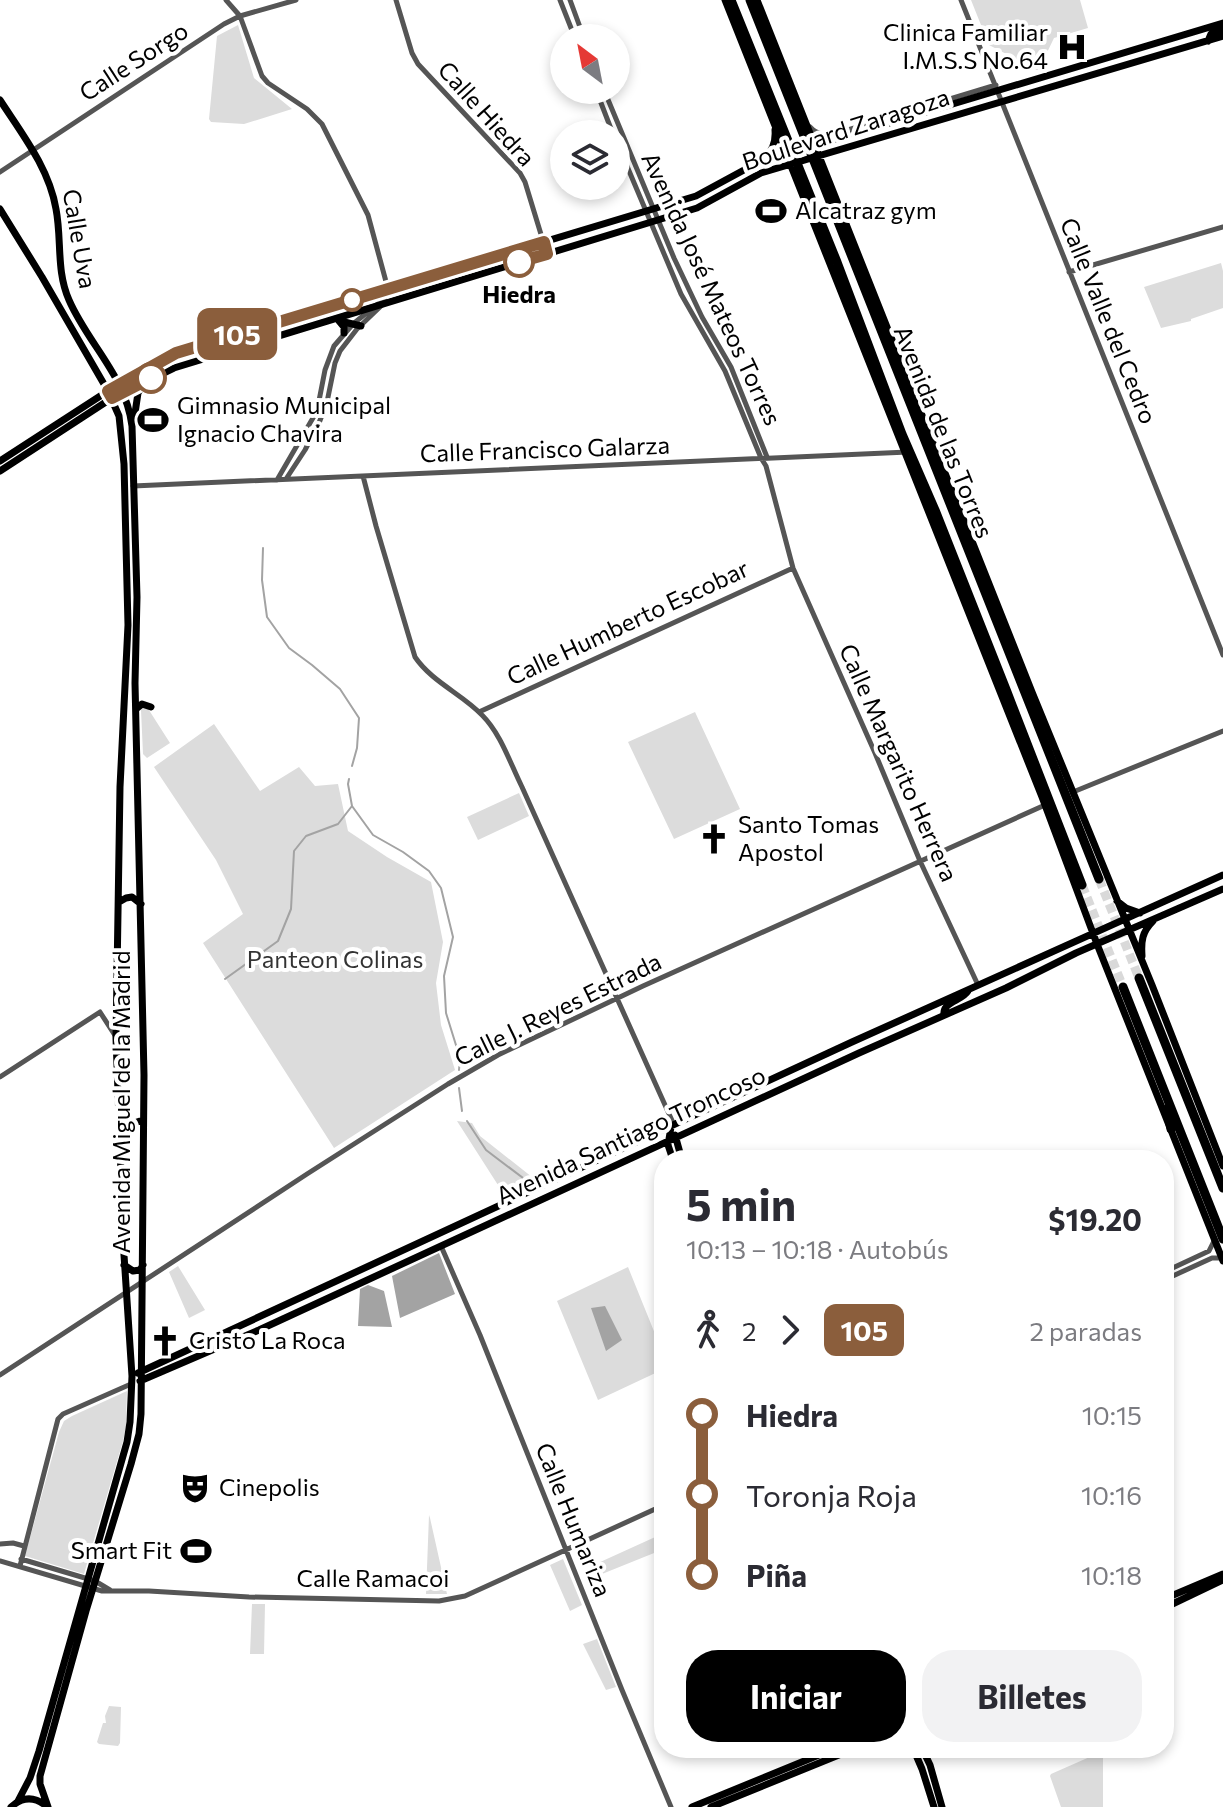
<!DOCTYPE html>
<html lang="es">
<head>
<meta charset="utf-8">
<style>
	body { margin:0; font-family:Commissioner,sans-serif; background:#f2f2f3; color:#2b2b33; height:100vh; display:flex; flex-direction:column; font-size:30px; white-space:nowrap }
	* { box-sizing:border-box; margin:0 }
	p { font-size:26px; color:#7c7c81 }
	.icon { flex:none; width:44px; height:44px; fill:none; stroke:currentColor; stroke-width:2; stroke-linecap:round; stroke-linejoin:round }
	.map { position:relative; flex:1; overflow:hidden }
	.drawer { position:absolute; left:654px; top:1150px; width:520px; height:608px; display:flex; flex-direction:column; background:#fff; border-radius:32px; box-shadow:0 4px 12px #0003 }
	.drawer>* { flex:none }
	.badge { padding:0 16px; border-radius:12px; font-size:28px; line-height:52px }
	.needle { width:52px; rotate:328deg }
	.fabs { position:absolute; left:550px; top:24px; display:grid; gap:16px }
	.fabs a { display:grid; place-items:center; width:80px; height:80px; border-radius:50%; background:#fff; box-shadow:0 4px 12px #0003; font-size:40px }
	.map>.badge { position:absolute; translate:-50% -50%; box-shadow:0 0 0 4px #fff }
	.legs { display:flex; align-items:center; gap:12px; height:88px; padding:0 32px; font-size:26px }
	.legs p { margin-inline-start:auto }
	.head { display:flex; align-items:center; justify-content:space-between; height:136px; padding:0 32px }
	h1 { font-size:44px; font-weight:700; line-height:60px }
	.action { display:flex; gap:16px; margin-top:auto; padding:16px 32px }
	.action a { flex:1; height:92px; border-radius:32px; background:#000; color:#fff; font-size:32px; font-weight:700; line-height:92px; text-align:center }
	.action a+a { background:#f2f2f3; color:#2b2b33 }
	ul { padding:0 32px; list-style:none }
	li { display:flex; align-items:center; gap:28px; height:80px; font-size:30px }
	li i { display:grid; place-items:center; width:12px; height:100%; margin:0 10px; background:currentColor }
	li i::after { content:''; width:20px; height:20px; margin:-10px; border:6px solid; border-radius:50%; background:#fff }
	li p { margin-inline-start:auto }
	li:first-child i { background:linear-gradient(#0000 50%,currentColor 0) }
	li:last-child i { background:linear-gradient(currentColor 50%,#0000 0) }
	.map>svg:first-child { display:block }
	.green { fill:#dcdcdc }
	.water { fill:#a3a3a3 }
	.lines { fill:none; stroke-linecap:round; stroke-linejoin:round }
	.stream { stroke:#a3a3a3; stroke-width:2 }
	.highway-tunnel { stroke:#d9d9d9; stroke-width:9; stroke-dasharray:9 4.5; stroke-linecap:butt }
	.minor { stroke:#555; stroke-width:5 }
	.major { stroke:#000; stroke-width:7 }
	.highway { stroke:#000; stroke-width:9 }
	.line-1-casing { stroke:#fff; stroke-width:18 }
	.line-1 { stroke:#8b5e3c; stroke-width:12 }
	.stop-1-dot { fill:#fff; stroke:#8b5e3c; stroke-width:4 }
	.labels { text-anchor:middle; stroke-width:8; stroke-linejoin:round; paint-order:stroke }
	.poi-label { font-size:24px; fill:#000; stroke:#fff; text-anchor:start }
	.street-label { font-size:24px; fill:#000; stroke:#fff }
	.stop-label { font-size:24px; font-weight:bold; fill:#000; stroke:#fff }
	.park-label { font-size:24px; fill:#333; stroke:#fff }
</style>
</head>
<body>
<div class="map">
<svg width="1223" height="1807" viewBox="0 0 1223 1807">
	<rect width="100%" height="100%" fill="#fff"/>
	<path class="green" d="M 971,0 L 1080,0 L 1088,28 L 1054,38 L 1042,63 L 1041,68 L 1037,70 L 989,45 Z
		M 238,25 L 254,78 L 292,109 L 244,124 L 211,122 L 209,119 L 217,36 Z
		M 1221,263 L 1223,271 L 1223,308 L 1191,319 L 1191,321 L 1161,328 L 1144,287 Z
		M 143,706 L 147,707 L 170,743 L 147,758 L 143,754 L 141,710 Z
		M 695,712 L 740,809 L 674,839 L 628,742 Z
		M 214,724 L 260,791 L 299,767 L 315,786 L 338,784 L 348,831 L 387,857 L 431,882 L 443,942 L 436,983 L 441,1025 L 455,1070 L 334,1148 L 203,943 L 243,914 L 216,860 L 154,767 Z
		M 519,793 L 529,816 L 478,840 L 467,817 Z
		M 457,1121 L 472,1123 L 480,1136 L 537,1181 L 505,1196 Z
		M 178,1266 L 205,1310 L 189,1318 L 169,1272 Z
		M 628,1267 L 664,1356 L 664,1369 L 598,1400 L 557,1301 Z
		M 127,1391 L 126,1426 L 123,1441 L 84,1574 L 25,1556 L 59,1432 L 64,1421 L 72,1416 Z
		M 429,1515 L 430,1518 L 447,1594 L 426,1594 Z
		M 664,1533 L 664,1549 L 602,1574 L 598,1563 Z
		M 563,1559 L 582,1605 L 570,1611 L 550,1565 Z
		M 252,1604 L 265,1604 L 264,1654 L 250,1654 Z
		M 597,1639 L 616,1687 L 606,1690 L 583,1644 Z
		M 109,1706 L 121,1707 L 120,1743 L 118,1746 L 99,1744 L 97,1742 L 103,1723 L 106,1723 L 105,1716 Z
		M 1101,1752 L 1103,1754 L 1103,1807 L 1061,1807 L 1050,1776 L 1051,1774 Z"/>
	<path class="water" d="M 439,1253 L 455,1294 L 400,1318 L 392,1276 Z
		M 368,1285 L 384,1291 L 392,1327 L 358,1326 L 360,1289 Z
		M 605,1306 L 622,1340 L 606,1351 L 591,1308 Z"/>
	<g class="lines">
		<path class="stream" d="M 263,548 L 262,580 L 267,617 L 289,648 L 312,665 L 340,689 L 359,718 L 357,748 L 352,766
			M 349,779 L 348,784 L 352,806 L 373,835 L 403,852 L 429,871 L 441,888 L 453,937 L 444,976 L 446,1013 L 460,1058 L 459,1070
			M 225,979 L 278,941 L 291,909 L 294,851 L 306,836 L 338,824 L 352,806
			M 459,1088 L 462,1111
			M 467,1121 L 486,1150 L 531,1184"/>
		<path class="highway-tunnel" d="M 1099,879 L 1139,978
			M 1082,885 L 1123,987"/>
		<path class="minor" d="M 226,0 L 240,16 L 262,76 L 268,83 L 307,109 L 322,124 L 368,215 L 388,289 L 382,305 L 357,329 L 340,351 L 335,363 L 327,402 L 319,423 L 305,450 L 286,479
			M 396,0 L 412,53 L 418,64 L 520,173 L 525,182 L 547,254
			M 560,0 L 575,38
			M 570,0 L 584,38
			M 961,0 L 1223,655
			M 596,90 L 613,134
			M 604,90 L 674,258 L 702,317 L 731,367 L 767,457
			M 810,127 C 818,136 827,135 838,133 L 996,85
			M 616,140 L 681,294 L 725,371 L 761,458 L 766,466 L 793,568 L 875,753 L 920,861 L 978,985
			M 0,172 L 224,24 L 240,16 L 296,0
			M 1069,272 L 1223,227
			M 363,476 L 376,526 L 415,657 C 432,682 462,694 482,715 C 501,734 510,763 522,787 L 674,1125
			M 277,480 L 317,411 L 325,370 L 334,346 L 353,324 L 380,302 L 384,294
			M 133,486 L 908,452
			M 479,712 L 793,568
			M 1073,792 L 1223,731
			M 0,1077 L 100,1012 L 116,1037
			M 441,1246 L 480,1335 L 622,1690 L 671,1807
			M 1164,1272 L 1209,1251 L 1214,1241
			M 1164,1280 L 1212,1258 L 1222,1258
			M 0,1375 L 307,1174 L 448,1084 L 498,1055 L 643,986 L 1045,805
			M 0,1544 L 13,1543 L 24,1546
			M 21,1559 L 95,1581 L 110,1590
			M 0,1561 L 102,1591 L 149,1591 L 249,1597 L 439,1601 L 465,1596 L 664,1505
			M 20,1566 L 58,1419 L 63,1414 L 131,1384"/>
		<path class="major" d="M 725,0 L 1042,797 L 1097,944 L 1223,1261
			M 757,0 L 1032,692 L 1152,985 L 1223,1166
			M 1208,41 L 1211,34 L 1223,29
			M 0,100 C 22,134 49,168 56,209 C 62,240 56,271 69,300 C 88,344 126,376 132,426 L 137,597 L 135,683 L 144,1075 L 141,1414 L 139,1434 L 131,1464 L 86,1611 L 40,1776 L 40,1784 L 48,1807
			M 761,160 C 772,152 776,144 775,130
			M 0,209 L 42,277 L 108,391 L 119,416 L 124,464 L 128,625 L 120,787 L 116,1038 L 124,1255 L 132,1376 L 130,1422 L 127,1442 L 39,1751 L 30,1778 L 18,1801
			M 339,321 L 344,327 L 344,333
			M 340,321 L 361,326
			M 134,420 L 138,393 L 144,383
			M 0,461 L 108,391 L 176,353 L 696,196 L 744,170 L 786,154 L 1223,23
			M 0,471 L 112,398 L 174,368 L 697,208 L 761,173 L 1223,36
			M 136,709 L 142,704 L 151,707
			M 1117,901 L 1126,908 L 1140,913
			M 119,902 L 126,898 L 132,897 L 141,904
			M 1142,956 C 1141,941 1142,932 1153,921
			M 944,1015 C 942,1002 962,1001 968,991
			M 119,1115 L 131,1124 L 143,1120
			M 671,1127 L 668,1145 L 673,1160
			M 675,1135 L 682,1160
			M 124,1265 L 133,1271 L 140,1270 L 143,1265
			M 138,1373 L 852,1042 L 1223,875
			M 140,1381 L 259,1330 L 859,1053 L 1006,988 L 1076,953 L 1223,889
			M 1164,1599 L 1223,1574
			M 1164,1608 L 1223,1580
			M 913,1748 L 922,1769 L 934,1807
			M 922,1748 L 930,1765 L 942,1807
			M 11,1807 C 22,1797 33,1796 45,1805
			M 692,1807 L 836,1748
			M 711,1807 L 856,1748"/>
		<path class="highway" d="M 731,0 L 837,262 L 902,434 L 935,510 L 1007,692 L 1082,885
			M 750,0 L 1099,879
			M 1139,978 L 1223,1188
			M 1123,987 L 1223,1239
			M 1167,1109 L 1171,1129"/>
	</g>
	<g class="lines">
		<g class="line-1-casing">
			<path id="line-1" d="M 151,378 L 112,398 L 108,391 L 176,353 L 544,242 L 547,254 L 519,262"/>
		</g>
		<use href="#line-1" class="line-1"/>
	</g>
	<defs>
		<g id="hospital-bare" transform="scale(2.4)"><path d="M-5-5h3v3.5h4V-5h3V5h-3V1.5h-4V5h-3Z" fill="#000" stroke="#fff" stroke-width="2.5" paint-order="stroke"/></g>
		<g id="stadium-bare" transform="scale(2.4)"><path d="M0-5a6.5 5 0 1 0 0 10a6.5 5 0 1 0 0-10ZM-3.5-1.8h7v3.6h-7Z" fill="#000" stroke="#fff" stroke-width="2.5" paint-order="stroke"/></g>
		<g id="church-bare" transform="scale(2.4)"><path d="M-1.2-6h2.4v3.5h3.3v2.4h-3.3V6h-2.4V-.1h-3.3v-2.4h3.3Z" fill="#000" stroke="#fff" stroke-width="2.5" paint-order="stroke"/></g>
		<g id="theatre-bare" transform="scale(2.4)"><path d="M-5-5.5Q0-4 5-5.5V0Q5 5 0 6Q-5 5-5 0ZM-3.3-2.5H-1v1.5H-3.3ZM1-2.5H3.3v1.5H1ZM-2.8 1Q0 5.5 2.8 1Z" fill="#000" stroke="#fff" stroke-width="2.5" paint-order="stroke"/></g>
	</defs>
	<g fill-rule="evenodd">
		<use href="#hospital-bare" x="1072" y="47"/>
		<use href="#stadium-bare" x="771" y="211"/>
		<use href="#stadium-bare" x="153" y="420"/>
		<use href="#church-bare" x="714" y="839"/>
		<use href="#church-bare" x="165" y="1341"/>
		<use href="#theatre-bare" x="195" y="1488"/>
		<use href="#stadium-bare" x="196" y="1551"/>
	</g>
	<g class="stop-1-dot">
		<circle cx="519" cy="262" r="14"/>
		<circle cx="352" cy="300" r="10"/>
		<circle cx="151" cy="378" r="14"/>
	</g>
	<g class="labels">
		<g class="poi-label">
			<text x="1048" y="41" text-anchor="end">Clinica Familiar<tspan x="1048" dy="28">I.M.S.S No.64</tspan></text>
			<text x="795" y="219">Alcatraz gym</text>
			<text x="177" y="414">Gimnasio Municipal<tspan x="177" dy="28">Ignacio Chavira</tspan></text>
			<text x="738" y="833">Santo Tomas<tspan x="738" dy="28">Apostol</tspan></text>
			<text x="189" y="1349">Cristo La Roca</text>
			<text x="219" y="1496">Cinepolis</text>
			<text x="172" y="1559" text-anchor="end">Smart Fit</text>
		</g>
		<g class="street-label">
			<text transform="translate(134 62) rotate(-33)" y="8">Calle Sorgo</text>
			<text transform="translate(486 114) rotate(48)" y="8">Calle Hiedra</text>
			<text transform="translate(846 130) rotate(-18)" y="8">Boulevard Zaragoza</text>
			<text transform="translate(79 239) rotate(80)" y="8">Calle Uva</text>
			<text transform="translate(711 289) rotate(65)" y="8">Avenida José Mateos Torres</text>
			<text transform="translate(1108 321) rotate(68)" y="8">Calle Valle del Cedro</text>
			<text transform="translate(943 432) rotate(68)" y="8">Avenida de las Torres</text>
			<text transform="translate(545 450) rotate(-2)" y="8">Calle Francisco Galarza</text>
			<text transform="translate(628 623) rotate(-25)" y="8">Calle Humberto Escobar</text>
			<text transform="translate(898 763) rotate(66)" y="8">Calle Margarito Herrera</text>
			<text transform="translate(558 1010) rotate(-26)" y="8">Calle J. Reyes Estrada</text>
			<text transform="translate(122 1102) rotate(-90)" y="8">Avenida Miguel de la Madrid</text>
			<text transform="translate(631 1136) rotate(-25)" y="8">Avenida Santiago Troncoso</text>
			<text transform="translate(573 1520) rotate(68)" y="8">Calle Humariza</text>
			<text x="373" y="1587">Calle Ramacoi</text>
		</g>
		<g class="stop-label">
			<text x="519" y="303">Hiedra</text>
		</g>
		<g class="park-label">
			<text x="335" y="968">Panteon Colinas</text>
		</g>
	</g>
</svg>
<div class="fabs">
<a><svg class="needle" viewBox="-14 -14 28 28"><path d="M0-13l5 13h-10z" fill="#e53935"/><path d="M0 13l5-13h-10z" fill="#7c7c81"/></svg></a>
<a><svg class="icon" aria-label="layers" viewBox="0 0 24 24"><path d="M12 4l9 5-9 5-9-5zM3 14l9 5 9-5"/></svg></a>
</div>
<b class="badge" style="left:237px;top:334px;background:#8b5e3c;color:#fff">105</b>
<section class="drawer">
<div class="head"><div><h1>5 min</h1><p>10:13 – 10:18 · Autobús</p></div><b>$19.20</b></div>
<div class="legs"><svg class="icon" aria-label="walk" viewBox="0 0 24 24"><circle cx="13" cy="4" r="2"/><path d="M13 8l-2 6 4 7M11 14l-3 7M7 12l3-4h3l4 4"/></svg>2<svg class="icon" aria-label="forward" viewBox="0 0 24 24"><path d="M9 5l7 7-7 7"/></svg><b class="badge" style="background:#8b5e3c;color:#fff">105</b><p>2 paradas</p></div>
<ul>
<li><i style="color:#8b5e3c"></i><b>Hiedra</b><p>10:15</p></li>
<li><i style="color:#8b5e3c"></i><span>Toronja Roja</span><p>10:16</p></li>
<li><i style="color:#8b5e3c"></i><b>Piña</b><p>10:18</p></li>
</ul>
<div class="action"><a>Iniciar</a><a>Billetes</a></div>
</section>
</div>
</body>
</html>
